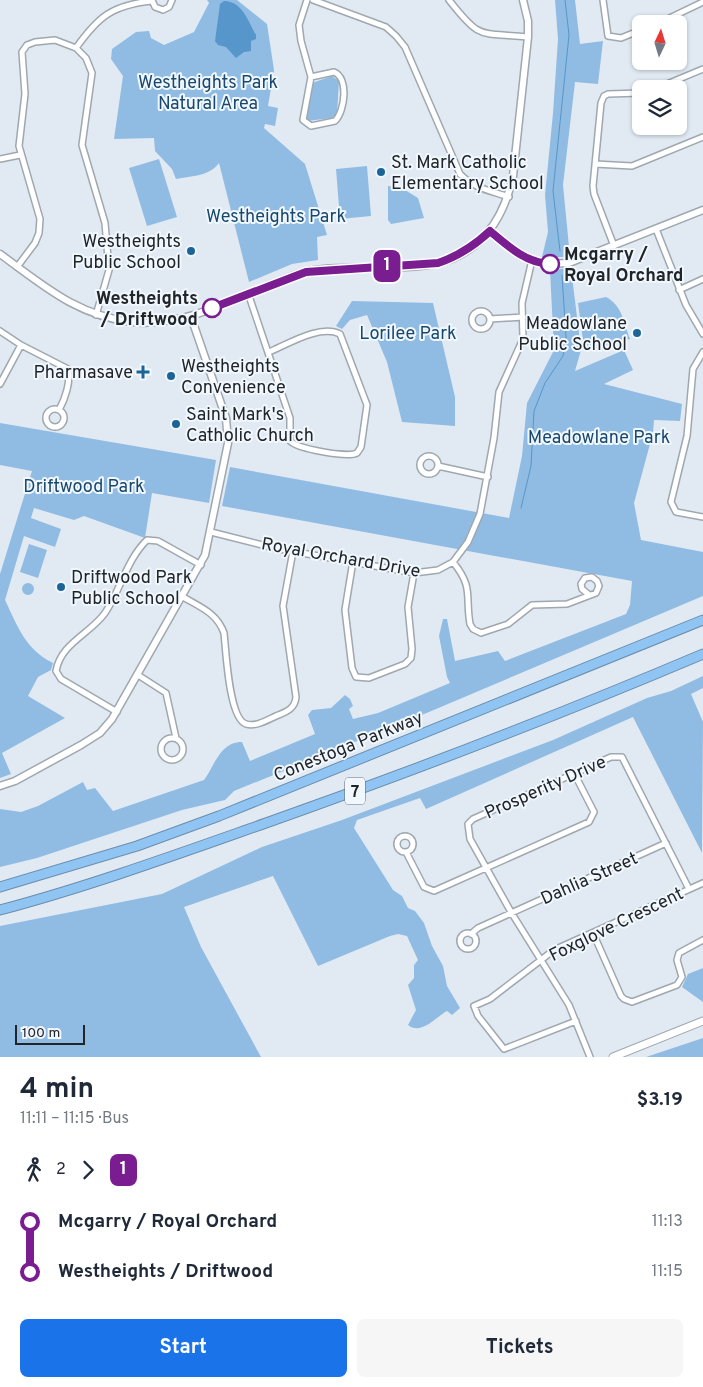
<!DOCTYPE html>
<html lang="en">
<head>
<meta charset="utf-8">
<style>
	body { margin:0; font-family:Overpass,sans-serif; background:#f6f6f7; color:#1f2937; height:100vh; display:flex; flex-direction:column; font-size:19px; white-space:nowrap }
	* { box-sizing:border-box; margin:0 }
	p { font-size:16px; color:#747a83 }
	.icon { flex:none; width:28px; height:28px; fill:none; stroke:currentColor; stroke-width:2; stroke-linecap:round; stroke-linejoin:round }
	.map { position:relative; height:1057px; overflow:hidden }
	.sheet { display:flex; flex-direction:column; background:#fff; flex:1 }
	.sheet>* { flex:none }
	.badge { padding:0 10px; border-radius:8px; font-size:18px; line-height:32px }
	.needle { width:32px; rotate:4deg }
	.buttons { position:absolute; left:632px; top:15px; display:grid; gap:10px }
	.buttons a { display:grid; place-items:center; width:55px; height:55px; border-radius:8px; background:#fff; box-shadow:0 1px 4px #0004; font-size:25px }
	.scale { position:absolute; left:15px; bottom:12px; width:70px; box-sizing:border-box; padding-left:5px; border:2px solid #222528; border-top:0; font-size:14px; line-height:18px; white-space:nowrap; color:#222528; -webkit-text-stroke:4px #f0f7fe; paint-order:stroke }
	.map>.badge { position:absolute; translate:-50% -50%; box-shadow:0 0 0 2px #fff }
	.legs { display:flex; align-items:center; gap:8px; height:55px; padding:0 20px; font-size:16px }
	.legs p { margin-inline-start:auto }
	.summary { display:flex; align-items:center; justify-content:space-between; height:85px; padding:0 20px }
	h1 { font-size:28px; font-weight:700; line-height:38px }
	.primary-button { display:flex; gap:10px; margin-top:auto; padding:10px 20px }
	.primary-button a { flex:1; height:58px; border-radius:8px; background:#1a73e8; color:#fff; font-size:20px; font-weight:700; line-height:58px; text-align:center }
	.primary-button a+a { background:#f6f6f7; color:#1f2937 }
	ul { padding:0 20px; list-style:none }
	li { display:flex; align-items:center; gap:18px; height:50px; font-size:19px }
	li i { display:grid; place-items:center; width:8px; height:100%; margin:0 6px; background:currentColor }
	li i::after { content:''; width:12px; height:12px; margin:-6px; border:4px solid; border-radius:50%; background:#fff }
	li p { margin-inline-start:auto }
	li:first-child i { background:linear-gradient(#0000 50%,currentColor 0) }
	li:last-child i { background:linear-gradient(currentColor 50%,#0000 0) }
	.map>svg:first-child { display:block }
	.green { fill:#90bce3 }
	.water { fill:#5696ca }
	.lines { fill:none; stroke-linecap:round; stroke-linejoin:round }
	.stream { stroke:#5696ca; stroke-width:1 }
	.minor-casing { stroke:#9fa8af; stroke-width:8 }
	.tertiary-casing { stroke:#9fa8af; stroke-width:9 }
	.secondary-casing { stroke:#9fa8af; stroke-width:9 }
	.motorway-casing { stroke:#6a8dac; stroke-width:11 }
	.minor { stroke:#fff; stroke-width:5 }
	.tertiary { stroke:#fff; stroke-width:6 }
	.secondary { stroke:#fff; stroke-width:7 }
	.motorway { stroke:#90c5f3; stroke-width:9 }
	.line-1-casing { stroke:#fff; stroke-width:11 }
	.line-1 { stroke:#7a1d90; stroke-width:8 }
	.poi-dot { fill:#1c6498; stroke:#f0f7fe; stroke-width:2 }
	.stop-1-dot { fill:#fff; stroke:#7a1d90; stroke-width:2.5 }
	.labels { text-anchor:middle; stroke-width:4; stroke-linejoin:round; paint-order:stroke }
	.shield { fill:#f0f7fe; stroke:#606468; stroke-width:1 }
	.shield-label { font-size:16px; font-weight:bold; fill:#222528 }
	.park-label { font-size:18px; fill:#18486c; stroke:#f0f7fe }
	.poi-label { font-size:18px; fill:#222528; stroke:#f0f7fe; text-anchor:start }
	.stop-label { font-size:18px; font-weight:bold; fill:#222528; stroke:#f0f7fe; text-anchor:start }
	.street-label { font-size:18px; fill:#222528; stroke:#f0f7fe }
</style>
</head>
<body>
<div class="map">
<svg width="703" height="1057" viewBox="0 0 703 1057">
	<rect width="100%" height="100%" fill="#e1eaf3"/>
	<path class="green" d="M 207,0 L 237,0 L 267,24 L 274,70 L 268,106 L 278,108 L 275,126 L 265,124 L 264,128 L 305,164 L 327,235 L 317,237 L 318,260 L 292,264 L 249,282 L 219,163 C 210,176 192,176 176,179 L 172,169 L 155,151 L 154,138 L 114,139 L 123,76 L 111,59 L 112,49 L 136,32 L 149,31 L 151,38 L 164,45 L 194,32 L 209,3 Z
		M 555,0 L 575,0 L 580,44 L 603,41 L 598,84 L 575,82 L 563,185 L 570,257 L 542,257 L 548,232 L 545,195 L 553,113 L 558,39 Z
		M 332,76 L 339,81 L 337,114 L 332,118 L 307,121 L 305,118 L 312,83 Z
		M 159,159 L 177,217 L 147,226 L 129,168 Z
		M 367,166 L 371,216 L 340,219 L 336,169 Z
		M 388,186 L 400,187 L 418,198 L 424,218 L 391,224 L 388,220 Z
		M 571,268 L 581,350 L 575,371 L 624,350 L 633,370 L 604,384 L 682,404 L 680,421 L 654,420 L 653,433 L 634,503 L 641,540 L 703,552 L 703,596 L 429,712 L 234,791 L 225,800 L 182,810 L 37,858 L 0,867 L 0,809 L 21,812 L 38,806 L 83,782 L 87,790 L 95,788 L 113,811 L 204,780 C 215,765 220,742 242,742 L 250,761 L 315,734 L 308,715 L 312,710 L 331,708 L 345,695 L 350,699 L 353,706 L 349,709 L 353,719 L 378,713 L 450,683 L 447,677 L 439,636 L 443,619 L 447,619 L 455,661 L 498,651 L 505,661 L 626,614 L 630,605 L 632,581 L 222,506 L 230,467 L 509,518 L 522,456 L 527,403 L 554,350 L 550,270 Z
		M 606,297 C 622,305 624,323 630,339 L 591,350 L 584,348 L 578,303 Z
		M 352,301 L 433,303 L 455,397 L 455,426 L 402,422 L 387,362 L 367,315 L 350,320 L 342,329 L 336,326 Z
		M 0,423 L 216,460 L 209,503 L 152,493 L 145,538 L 84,516 L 74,520 L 34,508 L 31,518 L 61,529 L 55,547 L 24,536 L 5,600 C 18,627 25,649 53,663 L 51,670 L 38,677 L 28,696 L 65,718 L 2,753 L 11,774 L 0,778 L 0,574 L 32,471 L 0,465 Z
		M 29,544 L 47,550 L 38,578 L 20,572 Z
		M22 589a6 6 0 1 1 12 0a6 6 0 1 1-12 0Z
		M 703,676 L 703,688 L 691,694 L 703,722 L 702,853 L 633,717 L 426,809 L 420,798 L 357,820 L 354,828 L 393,890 L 402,896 L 408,908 L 415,911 L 424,923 L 432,946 L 443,966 L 447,986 L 460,1008 L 452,1015 L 447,1011 C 437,1016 421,1036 408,1025 L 416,1010 L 408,985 L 414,978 L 414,965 L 418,960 L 407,936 L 398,934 L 390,936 L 318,966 L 273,876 L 184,907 L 201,947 L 261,1057 L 0,1057 L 0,926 L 162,894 L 262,847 L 342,820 L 553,740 L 647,698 L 671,691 Z
		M 703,968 L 703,1002 L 682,987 L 688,974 Z
		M 703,1038 L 703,1057 L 646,1057 Z"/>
	<path class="water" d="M 224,1 C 242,1 248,21 256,35 L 256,39 L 251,41 L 251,51 L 244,52 L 236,58 L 226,47 L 218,45 L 215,41 L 220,4 Z"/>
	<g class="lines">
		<path class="stream" d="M 560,251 L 553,191 L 569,35 L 565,0
			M 521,508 L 531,466 L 534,411 L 545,383 L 563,356 L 566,337 L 562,275"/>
		<g class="minor-casing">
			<path id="minor" d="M 152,0 L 155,7 L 163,10 L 169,7 L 172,0
				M 307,0 L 299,25 L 301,41 L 311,77 L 303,120 L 311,126 L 335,121 C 345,111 349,78 334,72 L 311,77
				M 313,0 L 386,27 L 396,36 L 405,47 L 460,174 C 473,188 491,191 509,197
				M 449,0 C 481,41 479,32 528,37
				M 603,0 L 608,36 L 621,38 L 641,30
				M 657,24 L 703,2
				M 76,48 C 98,17 112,5 152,1
				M 655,89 L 703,69
				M 0,159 L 20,155
				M 595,164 L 632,166 L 703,137
				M 656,229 L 686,305 L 703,334
				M 614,246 L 594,194 L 593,186 L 601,103 L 604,96 L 608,94 L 641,93
				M 17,267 L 35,243 L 39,233 L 40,219 L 19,146 L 25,94 L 22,52 L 27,45 L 35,42 L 55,40 L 76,48 L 86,58 L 92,73 L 82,145 L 105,223 L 109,270 L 96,315
				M 679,290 L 703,279
				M 248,293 L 290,418 L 290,441 C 298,449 348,458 357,453 L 361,447 L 367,405 L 340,334 C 320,324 288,344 269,352
				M472 320a9 9 0 1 1 18 0a9 9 0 1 1-18 0Z
				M 490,319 L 523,317
				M 0,331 L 21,345 L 68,369 C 71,382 65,399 59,410
				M 703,352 L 693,369 L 687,436 L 671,502 L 676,512 L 703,517
				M 0,384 L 21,345
				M46 418a9 9 0 1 1 18 0a9 9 0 1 1-18 0Z
				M420 465a9 9 0 1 1 18 0a9 9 0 1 1-18 0Z
				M 438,466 L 488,477
				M 211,532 L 274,548 L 414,573 L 438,570 L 453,562 L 468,542 L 480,514 L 494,438 L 499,392 L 523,339 L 522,303 L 532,260
				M 353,561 L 345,610 L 352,668 L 356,677 L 369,678 L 405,664 L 411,658 L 412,649 L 408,607 L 414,573
				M 453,562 C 474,588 465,595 470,624 L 473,629 L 481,633 L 508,624 L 532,605 L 567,604 L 596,593 L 599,586 L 597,581 L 592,577 L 585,578 L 581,584 L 582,589 L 588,594
				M 183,597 C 200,607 217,613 224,633 C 226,651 229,719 246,724 C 256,727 267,720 276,716 C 286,712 295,709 296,697 L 283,606 L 293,551
				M 138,675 L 166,693 L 176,738
				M 117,712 L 61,679 L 56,671 C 61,643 90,634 105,613 C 120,591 127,559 147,540 L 158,541 L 201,565
				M161 749a11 11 0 1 1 22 0a11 11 0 1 1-22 0Z
				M397 844a8 8 0 1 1 16 0a8 8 0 1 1-16 0Z
				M 406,852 L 424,887 L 434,891 L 589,822 L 594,812 L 574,773
				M460 941a8 8 0 1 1 16 0a8 8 0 1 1-16 0Z
				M 593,933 L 621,996 L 624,999 L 632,1002 L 677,985 L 682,977 L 677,960 L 679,953 L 703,940
				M 471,934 L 478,928 L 666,843
				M 576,1021 L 504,1049 L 478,1016 L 474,1006 L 490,999 L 554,950 L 703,883
				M 590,1057 L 569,1005 L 511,912 L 470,839 L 468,824 L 473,819 L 611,757 L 622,757 L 689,889"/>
		</g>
		<g class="tertiary-casing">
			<path id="tertiary" d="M 490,231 L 506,245 L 532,260 L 544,264 L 569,263 L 703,210
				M 0,254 C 43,285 77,316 132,322 C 182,327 227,302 272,284 C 283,280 293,275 304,272 C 348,262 414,275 454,258 C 489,242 505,212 513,176 L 528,37 L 528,21 L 523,0
				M 0,786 L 15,781 L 81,745 L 100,733 L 112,719 L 205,555 L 228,443 L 226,418 L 191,317"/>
		</g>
		<g class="secondary-casing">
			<path id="secondary" d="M 613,1057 L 703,1021"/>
		</g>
		<g class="motorway-casing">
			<path id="motorway" d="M 0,887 L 137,846 L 219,816 L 703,620
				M 0,910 C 90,886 178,854 266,823 C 413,771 559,715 703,654"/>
		</g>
		<use href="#minor" class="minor"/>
		<use href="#tertiary" class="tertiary"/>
		<use href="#secondary" class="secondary"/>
		<use href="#motorway" class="motorway"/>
	</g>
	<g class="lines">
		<g class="line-1-casing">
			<path id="line-1" d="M 212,308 L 306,272 L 438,263 C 459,256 474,246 490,231 C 508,246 526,263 550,264"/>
		</g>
		<use href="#line-1" class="line-1"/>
	</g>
	<g class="poi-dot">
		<circle cx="381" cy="172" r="5"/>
		<circle cx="191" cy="251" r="5"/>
		<circle cx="637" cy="333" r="5"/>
		<path d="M140.5 364.5h5v5h5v5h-5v5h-5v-5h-5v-5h5z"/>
		<circle cx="171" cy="376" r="5"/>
		<circle cx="176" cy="424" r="5"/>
		<circle cx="61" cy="587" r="5"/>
	</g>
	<g class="stop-1-dot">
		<circle cx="550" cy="264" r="9"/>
		<circle cx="212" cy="308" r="9"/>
	</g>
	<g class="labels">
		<rect class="shield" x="345" y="777.5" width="20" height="27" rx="4"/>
		<g class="shield-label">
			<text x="355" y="797">7</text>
		</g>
		<g class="park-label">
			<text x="208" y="88">Westheights Park<tspan x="208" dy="21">Natural Area</tspan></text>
			<text x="276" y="222">Westheights Park</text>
			<text x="408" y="339">Lorilee Park</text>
			<text x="599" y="443">Meadowlane Park</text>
			<text x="84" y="492">Driftwood Park</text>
		</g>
		<g class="poi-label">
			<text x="391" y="168">St. Mark Catholic<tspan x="391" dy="21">Elementary School</tspan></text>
			<text x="181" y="247" text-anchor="end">Westheights<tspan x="181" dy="21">Public School</tspan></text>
			<text x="627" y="329" text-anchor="end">Meadowlane<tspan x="627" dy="21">Public School</tspan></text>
			<text x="181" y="372">Westheights<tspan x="181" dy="21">Convenience</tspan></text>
			<text x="133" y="378" text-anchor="end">Pharmasave</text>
			<text x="186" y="420">Saint Mark's<tspan x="186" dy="21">Catholic Church</tspan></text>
			<text x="71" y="583">Driftwood Park<tspan x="71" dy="21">Public School</tspan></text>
		</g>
		<g class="stop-label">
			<text x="564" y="260">Mcgarry /<tspan x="564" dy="21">Royal Orchard</tspan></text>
			<text x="198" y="304" text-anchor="end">Westheights<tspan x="198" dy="21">/ Driftwood</tspan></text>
		</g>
		<g class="street-label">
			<text transform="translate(341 557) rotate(10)" y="6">Royal Orchard Drive</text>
			<text transform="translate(348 746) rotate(-22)" y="6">Conestoga Parkway</text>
			<text transform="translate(545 787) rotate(-24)" y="6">Prosperity Drive</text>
			<text transform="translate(589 878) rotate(-24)" y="6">Dahlia Street</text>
			<text transform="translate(616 924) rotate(-26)" y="6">Foxglove Crescent</text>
		</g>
	</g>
</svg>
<div class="buttons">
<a><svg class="needle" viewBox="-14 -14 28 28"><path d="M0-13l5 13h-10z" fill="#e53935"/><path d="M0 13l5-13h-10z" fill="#747a83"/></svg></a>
<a><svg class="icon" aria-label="layers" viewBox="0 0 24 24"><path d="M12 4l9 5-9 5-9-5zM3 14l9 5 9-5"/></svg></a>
</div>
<div class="scale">100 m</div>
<b class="badge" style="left:387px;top:266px;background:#7a1d90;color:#fff">1</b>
</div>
<section class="sheet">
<div class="summary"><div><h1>4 min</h1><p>11:11 – 11:15 · Bus</p></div><b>$3.19</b></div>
<div class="legs"><svg class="icon" aria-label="walk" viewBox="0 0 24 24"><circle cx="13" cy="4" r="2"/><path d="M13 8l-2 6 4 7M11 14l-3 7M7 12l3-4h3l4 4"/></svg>2<svg class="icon" aria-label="forward" viewBox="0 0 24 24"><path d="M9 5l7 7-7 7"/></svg><b class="badge" style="background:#7a1d90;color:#fff">1</b></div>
<ul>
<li><i style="color:#7a1d90"></i><b>Mcgarry / Royal Orchard</b><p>11:13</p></li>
<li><i style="color:#7a1d90"></i><b>Westheights / Driftwood</b><p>11:15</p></li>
</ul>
<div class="primary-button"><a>Start</a><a>Tickets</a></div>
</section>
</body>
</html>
